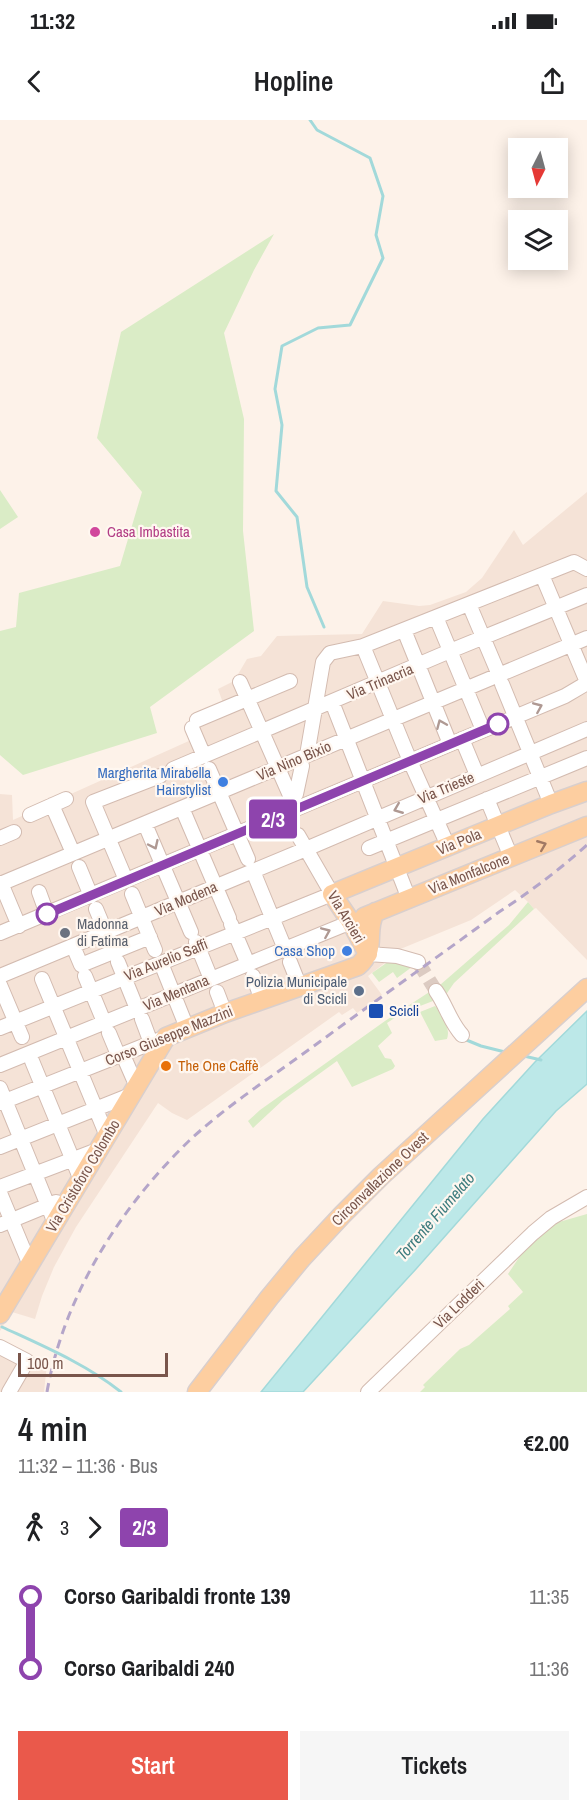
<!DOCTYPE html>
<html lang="en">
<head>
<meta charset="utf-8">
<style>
	body { margin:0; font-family:"Archivo Narrow",sans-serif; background:#f6f6f6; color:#202124; height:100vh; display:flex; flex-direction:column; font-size:22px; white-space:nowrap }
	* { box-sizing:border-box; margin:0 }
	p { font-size:20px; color:#757577 }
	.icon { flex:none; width:33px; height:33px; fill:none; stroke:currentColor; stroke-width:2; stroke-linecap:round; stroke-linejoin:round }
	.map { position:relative; height:1272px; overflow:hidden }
	.side { display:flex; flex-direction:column; background:#fff; flex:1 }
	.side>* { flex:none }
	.badge { padding:0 12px; border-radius:4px; font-size:21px; line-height:39px }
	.needle { width:39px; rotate:186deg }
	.controls { position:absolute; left:508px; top:18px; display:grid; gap:12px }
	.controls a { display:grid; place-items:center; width:60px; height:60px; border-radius:0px; background:#fff; box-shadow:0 3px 15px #0003; font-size:30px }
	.scale { position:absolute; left:18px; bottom:15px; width:150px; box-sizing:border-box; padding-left:6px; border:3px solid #79554b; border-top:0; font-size:16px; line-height:21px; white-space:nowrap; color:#79554b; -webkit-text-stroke:4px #fff7f0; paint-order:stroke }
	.map>.badge { position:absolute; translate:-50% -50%; box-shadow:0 0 0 3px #fff }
	.legs { display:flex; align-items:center; gap:9px; height:66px; padding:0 18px; font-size:20px }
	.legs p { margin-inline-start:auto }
	.head { display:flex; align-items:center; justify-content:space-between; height:102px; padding:0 18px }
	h1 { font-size:33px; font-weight:600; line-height:45px }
	.cta { display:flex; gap:12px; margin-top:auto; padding:12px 18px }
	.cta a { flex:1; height:69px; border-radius:0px; background:#ea594b; color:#fff; font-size:24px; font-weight:600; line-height:69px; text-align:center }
	.cta a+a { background:#f6f6f6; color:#202124 }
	ul { padding:0 18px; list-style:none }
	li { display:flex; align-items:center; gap:21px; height:72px; font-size:22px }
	li i { display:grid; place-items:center; width:9px; height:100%; margin:0 8px; background:currentColor }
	li i::after { content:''; width:15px; height:15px; margin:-8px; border:4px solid; border-radius:50%; background:#fff }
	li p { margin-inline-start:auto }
	li:first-child i { background:linear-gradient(#0000 50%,currentColor 0) }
	li:last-child i { background:linear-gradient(currentColor 50%,#0000 0) }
	.status { display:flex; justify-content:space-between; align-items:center; height:42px; padding:0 30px; background:#fff; direction:ltr }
	.status svg { height:16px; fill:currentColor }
	header { display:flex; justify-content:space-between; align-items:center; height:78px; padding:0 18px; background:#fff; font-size:27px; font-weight:600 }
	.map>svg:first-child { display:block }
	.residential { fill:#f5e3d7 }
	.green { fill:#daecc6 }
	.water { fill:#bce8e8; stroke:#a2d9da; stroke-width:1.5 }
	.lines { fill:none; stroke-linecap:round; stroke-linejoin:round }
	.stream { stroke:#a2d9da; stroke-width:3 }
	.minor-tunnel { stroke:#dccbc2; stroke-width:14; stroke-dasharray:14 7; stroke-linecap:butt }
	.minor-casing { stroke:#d3bbb0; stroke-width:16 }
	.major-casing { stroke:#d9cfcd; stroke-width:21 }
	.minor { stroke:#fff; stroke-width:14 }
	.major { stroke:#fdcea0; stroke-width:18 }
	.rail { stroke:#b4a5c9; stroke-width:3; stroke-dasharray:9 6; stroke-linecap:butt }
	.oneway { stroke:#af9993 }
	.oneway2 { stroke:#a17964 }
	.line-1-casing { stroke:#fff; stroke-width:14 }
	.line-1 { stroke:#8e44ad; stroke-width:9 }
	.hotel-dot { fill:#d1479c; stroke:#fff7f0; stroke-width:2 }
	.stop-1-dot { fill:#fff; stroke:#8e44ad; stroke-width:3 }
	.shop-dot { fill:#3f7fe0; stroke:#fff7f0; stroke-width:2 }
	.worship-dot { fill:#6b7280; stroke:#fff7f0; stroke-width:2 }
	.service-dot { fill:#5c6f8a; stroke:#fff7f0; stroke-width:2 }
	.transit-dot { fill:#1a4fb4; stroke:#fff7f0; stroke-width:2 }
	.food-dot { fill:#e8710a; stroke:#fff7f0; stroke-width:2 }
	.labels { text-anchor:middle; stroke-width:4.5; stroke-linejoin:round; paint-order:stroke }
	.hotel-label { font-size:15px; fill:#b23c85; stroke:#fff7f0; text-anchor:start }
	.street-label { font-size:15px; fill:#79554b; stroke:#fff7f0 }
	.shop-label { font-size:15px; fill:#366cbe; stroke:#fff7f0; text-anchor:end }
	.worship-label { font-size:15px; fill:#5b616d; stroke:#fff7f0; text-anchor:start }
	.service-label { font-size:15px; fill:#4e5e75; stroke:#fff7f0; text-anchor:end }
	.transit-label { font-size:15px; fill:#164399; stroke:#fff7f0; text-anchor:start }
	.food-label { font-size:15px; fill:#c56008; stroke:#fff7f0; text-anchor:start }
	.water-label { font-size:16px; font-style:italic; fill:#3d7c7e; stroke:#fff7f0 }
</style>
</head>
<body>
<div class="status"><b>11:32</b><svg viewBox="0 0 49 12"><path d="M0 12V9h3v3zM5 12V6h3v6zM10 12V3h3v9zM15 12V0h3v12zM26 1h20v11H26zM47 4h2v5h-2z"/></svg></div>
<header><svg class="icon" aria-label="back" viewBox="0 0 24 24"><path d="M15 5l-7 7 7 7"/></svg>Hopline<svg class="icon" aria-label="share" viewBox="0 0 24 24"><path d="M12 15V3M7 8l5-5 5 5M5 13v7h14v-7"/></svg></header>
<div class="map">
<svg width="587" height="1272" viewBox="0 0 587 1272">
	<rect width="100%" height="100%" fill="#fdf2e9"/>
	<path class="residential" d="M 587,372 L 587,840 L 536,788 L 534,789 L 528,782 L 515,770 L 471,800 L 398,830 L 386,842 L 368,856 L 382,875 L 357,893 L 353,888 L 342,895 L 339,892 L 187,1000 L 172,993 L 158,983 L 76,1107 L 54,1147 L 42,1176 L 35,1199 L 12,1192 L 0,1211 L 0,674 L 12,675 L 13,700 L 191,620 L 186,604 L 223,583 L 218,569 L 234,561 L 247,539 L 261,536 L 277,516 L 362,514 L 383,481 L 419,486 L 430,485 L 466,472 L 482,458 L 514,410 L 523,425 Z
		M 0,1219 L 47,1244 L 44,1272 L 0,1272 Z"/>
	<path class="green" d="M 274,114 L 254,150 L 224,213 L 244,299 L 243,411 L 254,511 L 150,587 L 157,613 L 23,655 L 0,635 L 0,511 L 16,507 L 19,473 L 120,446 L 142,372 L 97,318 L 121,212 Z
		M 0,370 L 18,397 L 0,409 Z
		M 528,782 L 534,789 L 454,863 L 445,876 L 433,873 L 433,881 L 402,893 L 387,903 L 392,913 L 378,926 L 385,938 L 391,939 L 395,946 L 393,949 L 352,967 L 337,941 L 283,980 L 253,1008 L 248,1001 L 260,990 L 385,901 L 440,865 L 509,805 Z
		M 392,839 L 416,844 L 397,858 L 393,852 L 379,862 L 372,853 Z
		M 435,886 L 437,888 C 442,897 451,908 447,919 L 435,921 L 420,892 Z
		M 587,1094 L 587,1272 L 420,1272 L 425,1267 L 423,1265 L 460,1229 L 469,1225 L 510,1189 L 508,1186 L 523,1172 L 508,1154 L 520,1136 L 552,1104 Z"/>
	<path class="water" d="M 587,891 L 587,964 L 556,991 L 416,1149 L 303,1272 L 261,1272 L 483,999 L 535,942 Z"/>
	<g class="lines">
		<path class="stream" d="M 310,0 L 317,10 L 370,38 L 383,76 L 376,115 L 383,138 L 350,205 L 318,208 L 282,226 L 275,269 L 282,305 L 276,371 L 297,397 L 307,467 L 324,507
			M 464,919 L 481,926 L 505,932
			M 524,936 L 541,940
			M 2,1207 C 43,1226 86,1244 121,1272"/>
		<path class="minor-tunnel" d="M 418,842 L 436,871"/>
		<g class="minor-casing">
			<path id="minor" d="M 542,455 L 587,562
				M 469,484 L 499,555
				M 436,497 L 483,610
				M 404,510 L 450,624
				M 363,526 L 410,641 L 448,726
				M 240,562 L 296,689
				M 502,564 L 551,684
				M 332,582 L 409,779
				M 197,600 L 290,561
				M 192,608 L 204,636
				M 462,619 L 477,655
				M 307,635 L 323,542 L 330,533 L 363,526 L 574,442 L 587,449
				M 173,649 L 450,531 L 587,475
				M 209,649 L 248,739
				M 291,676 L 296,674 L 302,646 L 299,639
				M 487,679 L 511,737
				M 52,685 L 73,733
				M 182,688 L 229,798
				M 30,695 L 66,679
				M 145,704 L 191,812
				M 0,718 L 14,712
				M 369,728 L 587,638
				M 79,747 L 91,776
				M 253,751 L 285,829
				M 126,760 L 93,682 L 160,656
				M 1,763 L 19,806
				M 0,764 L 587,518
				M 39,772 L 47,794
				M 132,774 L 155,830
				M 96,789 L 114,832
				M 231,804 L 248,844
				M 0,813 L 565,576 L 587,563
				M 196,822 L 211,859
				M 73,826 L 81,845 L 150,817
				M 368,834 L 397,836 L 418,842
				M 118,842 L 137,889
				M 290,842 L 300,867
				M 161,843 L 187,908
				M 0,856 L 306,729 L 587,609
				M 85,856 L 104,902
				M 253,856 L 262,880
				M 42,859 L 107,1016
				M 0,865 L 22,917
				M 436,871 C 446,885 450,902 462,915
				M 217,872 L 225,893
				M 142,899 L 151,923
				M 0,908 L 332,774 L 298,715
				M 109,913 L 119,937
				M 123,935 L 137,967
				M 32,941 L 81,1060
				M 0,945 L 351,802
				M 0,968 L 55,1103
				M 0,983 L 166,917
				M 0,1027 L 133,974
				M 0,1067 L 100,1029
				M 0,1073 L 30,1145
				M 0,1105 L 56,1082
				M 0,1227 L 27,1241 L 9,1272
				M 368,1272 L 533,1113 L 551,1098 L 587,1077"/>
		</g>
		<g class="major-casing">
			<path id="major" d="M 364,797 L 587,706
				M 368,834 L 351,802 L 332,774 L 551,684 L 587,671
				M 0,1194 L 166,917 L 225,893 L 358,846 C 378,829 364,813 375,792
				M 197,1272 L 269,1178 L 302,1138 L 342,1095 L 381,1056 L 587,868"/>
		</g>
		<use href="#minor" class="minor"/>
		<use href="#major" class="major"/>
		<path class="rail" d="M 47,1272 C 64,1175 121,1086 191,1019 C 230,983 276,954 318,923 C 378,879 439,836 499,792 C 530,772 559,750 587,725"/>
	</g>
	<defs><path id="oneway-chevron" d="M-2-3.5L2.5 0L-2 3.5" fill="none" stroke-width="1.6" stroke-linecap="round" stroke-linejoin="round" transform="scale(1.5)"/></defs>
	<g class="oneway">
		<use href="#oneway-chevron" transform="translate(538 587) rotate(-23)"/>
		<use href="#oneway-chevron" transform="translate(441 604) rotate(-113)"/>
		<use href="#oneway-chevron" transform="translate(398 689) rotate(158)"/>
		<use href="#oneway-chevron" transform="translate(154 725) rotate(65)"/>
		<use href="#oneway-chevron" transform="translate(326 812) rotate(-23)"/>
	</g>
	<use class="oneway2" href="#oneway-chevron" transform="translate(542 725) rotate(-22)"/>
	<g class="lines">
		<g class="line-1-casing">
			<path id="line-1" d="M 47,794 L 498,604"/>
		</g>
		<use href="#line-1" class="line-1"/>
	</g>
	<circle class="hotel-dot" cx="95" cy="412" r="6"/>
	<g class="stop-1-dot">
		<circle cx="498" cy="604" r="10"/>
		<circle cx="47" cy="794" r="10"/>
	</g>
	<g class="shop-dot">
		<circle cx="223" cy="662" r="6"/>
		<circle cx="347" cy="831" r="6"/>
	</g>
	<circle class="worship-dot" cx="65" cy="813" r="6"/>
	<circle class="service-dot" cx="359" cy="871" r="6"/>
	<rect class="transit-dot" x="368" y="883" width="16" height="16" rx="3"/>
	<circle class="food-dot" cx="166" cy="946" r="6"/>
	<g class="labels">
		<g class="hotel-label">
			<text x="107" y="417">Casa Imbastita</text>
		</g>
		<g class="street-label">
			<text transform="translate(380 562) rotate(-23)" y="5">Via Trinacria</text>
			<text transform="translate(294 641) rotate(-23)" y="5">Via Nino Bixio</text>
			<text transform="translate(446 668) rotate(-23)" y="5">Via Trieste</text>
			<text transform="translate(459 722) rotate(-22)" y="5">Via Pola</text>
			<text transform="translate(469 754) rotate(-22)" y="5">Via Monfalcone</text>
			<text transform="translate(186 779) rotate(-23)" y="5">Via Modena</text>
			<text transform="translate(346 797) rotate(59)" y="5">Via Arcieri</text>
			<text transform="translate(166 840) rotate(-22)" y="5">Via Aurelio Saffi</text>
			<text transform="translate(176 873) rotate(-23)" y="5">Via Mentana</text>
			<text transform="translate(169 916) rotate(-22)" y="5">Corso Giuseppe Mazzini</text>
			<text transform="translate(83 1056) rotate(-59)" y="5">Via Cristoforo Colombo</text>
			<text transform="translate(380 1059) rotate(-44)" y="5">Circonvallazione Ovest</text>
			<text transform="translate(459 1184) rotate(-44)" y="5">Via Lodderi</text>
		</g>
		<g class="shop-label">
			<text x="211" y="658">Margherita Mirabella<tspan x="211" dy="17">Hairstylist</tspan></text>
			<text x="335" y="836">Casa Shop</text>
		</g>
		<g class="worship-label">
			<text x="77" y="809">Madonna<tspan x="77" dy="17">di Fatima</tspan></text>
		</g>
		<g class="service-label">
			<text x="347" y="867">Polizia Municipale<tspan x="347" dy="17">di Scicli</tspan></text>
		</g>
		<g class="transit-label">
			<text x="389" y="896">Scicli</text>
		</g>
		<g class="food-label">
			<text x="178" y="951">The One Caffè</text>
		</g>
		<g class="water-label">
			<text transform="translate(435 1096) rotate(-49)" y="6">Torrente Fiumelato</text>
		</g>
	</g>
</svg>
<div class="controls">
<a><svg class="needle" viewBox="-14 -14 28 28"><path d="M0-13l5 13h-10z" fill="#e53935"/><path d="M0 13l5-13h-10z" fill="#757577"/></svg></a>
<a><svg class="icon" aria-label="layers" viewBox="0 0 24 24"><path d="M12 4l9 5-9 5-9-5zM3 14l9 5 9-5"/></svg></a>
</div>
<div class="scale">100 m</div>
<b class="badge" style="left:273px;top:699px;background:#8e44ad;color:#fff">2/3</b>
</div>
<section class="side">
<div class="head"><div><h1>4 min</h1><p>11:32 – 11:36 · Bus</p></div><b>€2.00</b></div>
<div class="legs"><svg class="icon" aria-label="walk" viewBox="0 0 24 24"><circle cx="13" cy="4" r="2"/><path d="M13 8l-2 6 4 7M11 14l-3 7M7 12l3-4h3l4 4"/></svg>3<svg class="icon" aria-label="forward" viewBox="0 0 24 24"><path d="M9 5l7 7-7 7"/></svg><b class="badge" style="background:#8e44ad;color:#fff">2/3</b></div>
<ul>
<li><i style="color:#8e44ad"></i><b>Corso Garibaldi fronte 139</b><p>11:35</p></li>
<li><i style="color:#8e44ad"></i><b>Corso Garibaldi 240</b><p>11:36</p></li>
</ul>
<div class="cta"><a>Start</a><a>Tickets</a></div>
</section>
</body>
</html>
